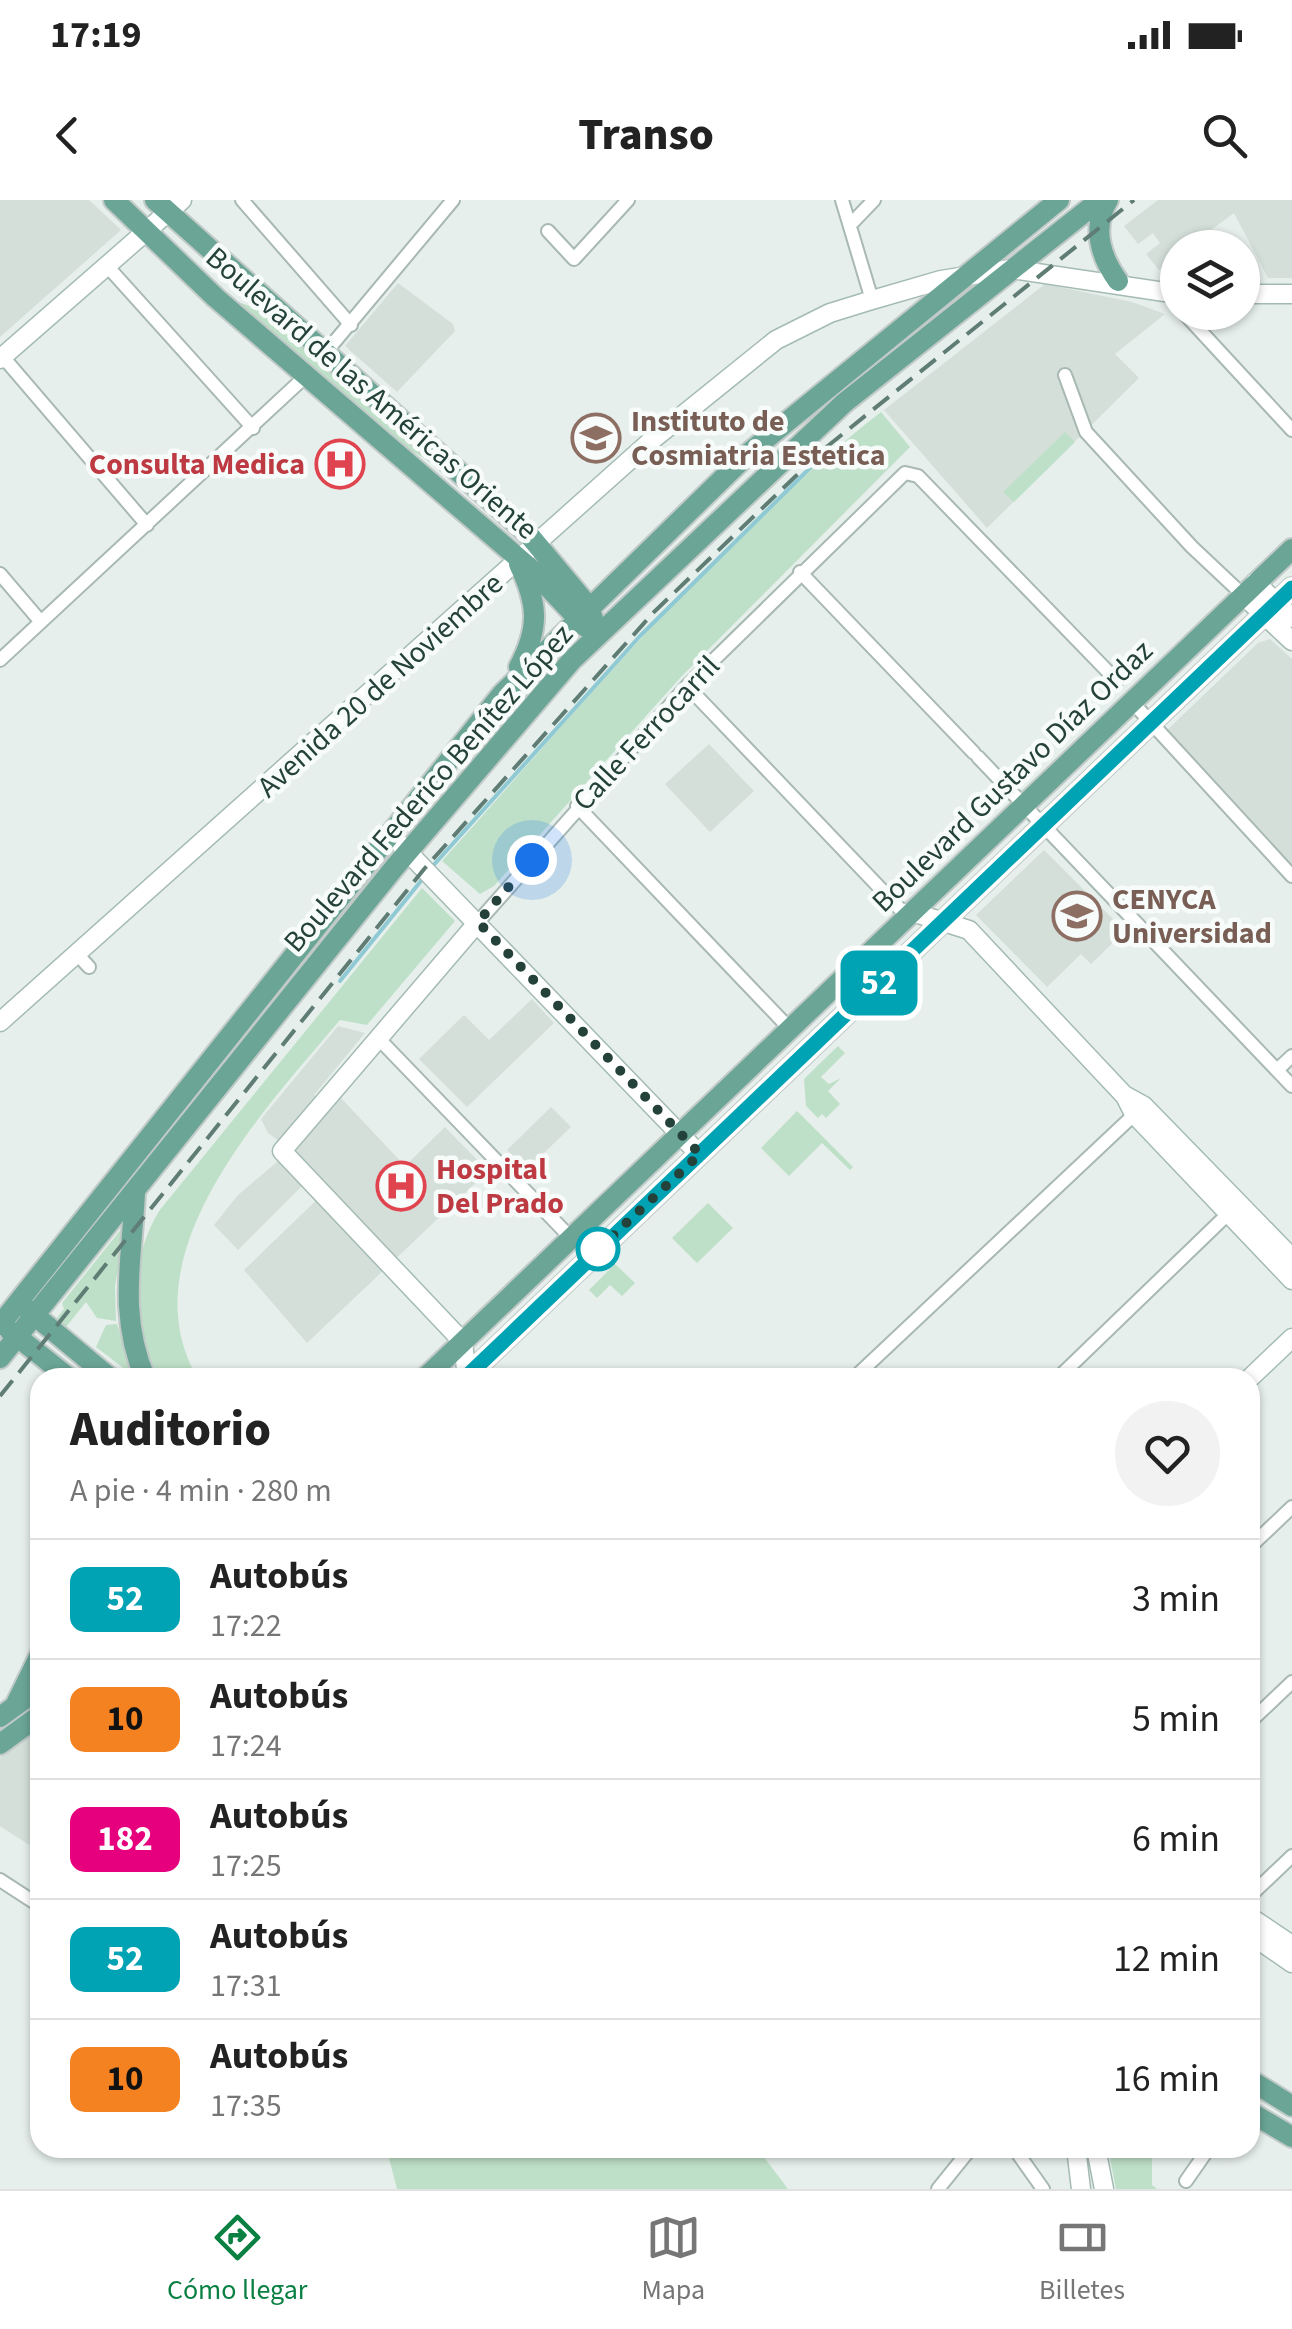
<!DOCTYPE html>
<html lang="es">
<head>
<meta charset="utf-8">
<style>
	body { margin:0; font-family:"Source Sans 3",sans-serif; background:#f2f2f2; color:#222; height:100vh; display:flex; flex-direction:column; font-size:38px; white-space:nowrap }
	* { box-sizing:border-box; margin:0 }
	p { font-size:32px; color:#767676 }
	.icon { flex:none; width:55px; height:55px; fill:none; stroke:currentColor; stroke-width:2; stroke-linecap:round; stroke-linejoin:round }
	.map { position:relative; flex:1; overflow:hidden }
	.details { position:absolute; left:30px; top:1168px; width:1230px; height:790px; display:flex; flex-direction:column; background:#fff; border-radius:30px; box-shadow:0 2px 8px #0004 }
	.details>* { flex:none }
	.badge { padding:0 20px; border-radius:15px; font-size:35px; line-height:65px }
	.buttons { position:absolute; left:1160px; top:30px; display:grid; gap:20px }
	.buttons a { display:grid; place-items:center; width:100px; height:100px; border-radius:50%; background:#fff; box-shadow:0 2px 8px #0004; font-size:50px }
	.you { position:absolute; width:50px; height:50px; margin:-25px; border:8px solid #fff; border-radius:50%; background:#1a73e8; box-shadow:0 0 0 15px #1a73e833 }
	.map>.badge { position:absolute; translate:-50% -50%; box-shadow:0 0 0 5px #fff }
	.round { display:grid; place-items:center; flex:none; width:105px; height:105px; border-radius:52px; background:#f2f2f2 }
	.head { display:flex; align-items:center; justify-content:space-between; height:170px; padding:0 40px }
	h1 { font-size:48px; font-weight:800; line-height:75px }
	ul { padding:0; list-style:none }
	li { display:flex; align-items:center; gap:30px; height:120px; padding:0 40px; border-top:2px solid #e0e0e0 }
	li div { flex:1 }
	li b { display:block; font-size:38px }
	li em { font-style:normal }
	li .badge { min-width:110px; font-weight:700; text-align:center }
	.status { display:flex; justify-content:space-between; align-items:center; height:70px; padding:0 50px; background:#fff; direction:ltr }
	.status svg { height:28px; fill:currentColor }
	header { display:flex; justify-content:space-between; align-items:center; height:130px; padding:0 40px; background:#fff; font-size:45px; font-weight:800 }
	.tab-bar { display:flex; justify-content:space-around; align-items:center; height:140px; border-top:2px solid #e0e0e0; background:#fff; font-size:28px; color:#767676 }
	.tab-bar a { display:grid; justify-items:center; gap:5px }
	.tab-bar .on { color:#0b8043 }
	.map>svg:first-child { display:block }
	.built { fill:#d4dfda }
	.green { fill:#bfe0c8 }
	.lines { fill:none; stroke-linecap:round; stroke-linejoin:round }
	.stream { stroke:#8ec9d4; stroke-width:4 }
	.street-casing { stroke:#a8b8b2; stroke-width:16 }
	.secondary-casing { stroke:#a4bbb3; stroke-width:21 }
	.primary-casing { stroke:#c2cac8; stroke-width:24 }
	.street { stroke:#fff; stroke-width:12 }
	.secondary { stroke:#fff; stroke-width:18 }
	.primary { stroke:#6aa596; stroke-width:20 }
	.rail { stroke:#5f7d75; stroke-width:4; stroke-dasharray:20 10; stroke-linecap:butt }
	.line-casing { stroke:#fff; stroke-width:22 }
	.line { stroke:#00a3b4; stroke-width:15 }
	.walk { stroke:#24423a; stroke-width:10; stroke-dasharray:0 18 }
	.stop-dot { fill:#fff; stroke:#00a3b4; stroke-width:5 }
	.labels { text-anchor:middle; stroke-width:9; stroke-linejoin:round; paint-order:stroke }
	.street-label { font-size:30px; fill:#24423a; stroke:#f7fbf9 }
	.education-label { font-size:30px; font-weight:bold; fill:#785e54; stroke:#f7fbf9; text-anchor:start }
	.health-label { font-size:30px; font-weight:bold; fill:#be3a42; stroke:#f7fbf9; text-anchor:end }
</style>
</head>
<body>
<div class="status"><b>17:19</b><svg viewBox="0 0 49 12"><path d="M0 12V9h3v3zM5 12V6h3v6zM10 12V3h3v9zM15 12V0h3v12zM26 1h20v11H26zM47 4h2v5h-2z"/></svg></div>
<header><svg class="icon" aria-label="back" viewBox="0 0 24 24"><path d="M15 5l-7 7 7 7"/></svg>Transo<svg class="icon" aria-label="search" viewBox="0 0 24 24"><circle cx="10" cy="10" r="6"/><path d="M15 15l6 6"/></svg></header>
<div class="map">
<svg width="1292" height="1989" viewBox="0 0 1292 1989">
	<rect width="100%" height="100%" fill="#e6efeb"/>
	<path class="built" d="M 0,0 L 89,0 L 121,30 L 0,137 Z
		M 1158,0 L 1292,0 L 1292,78 L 1268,78 L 1234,13 L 1188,47 L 1178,48 L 1177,55 L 1159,70 L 1146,54 L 1160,43 L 1153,33 L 1138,44 L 1124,26 Z
		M 398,83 L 453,124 L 455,131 L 397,192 L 345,146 Z
		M 1045,84 L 1132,102 L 1165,114 L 1115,154 L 1139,178 L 987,328 L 884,210 Z
		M 1270,439 L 1292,459 L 1292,667 L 1166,531 L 1258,443 Z
		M 709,544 L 754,591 L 710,632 L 665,584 Z
		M 1044,650 L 1125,731 L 1091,764 L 1081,754 L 1047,787 L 976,715 Z
		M 532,799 L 554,823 L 467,907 L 419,859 L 464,815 L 489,840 Z
		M 338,826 L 365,833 L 314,895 L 332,907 L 341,898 L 405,966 L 445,927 L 488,971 L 307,1143 L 244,1070 L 330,987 L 315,973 L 238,1050 L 214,1025 L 238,995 L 291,950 L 268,933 L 261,919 Z
		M 551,907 L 571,927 L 526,970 L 507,950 Z
		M 40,1528 L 40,1652 L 0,1626 L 0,1557 Z"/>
	<path class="green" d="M 235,101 L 259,109 L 442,269 L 405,247 Z
		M 881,212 L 910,247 L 680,478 L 494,686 L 480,694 L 442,661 C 581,506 717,340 881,212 Z
		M 1065,232 L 1075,242 L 1014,302 L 1003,292 Z
		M 422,688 L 455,721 L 367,825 L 340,820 C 266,908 126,1054 197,1177 L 152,1178 C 135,1118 126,1068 159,1011 Z
		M 838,846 L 845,853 L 821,877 L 829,884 L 841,878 L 828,891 L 840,904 L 826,918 L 822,914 L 818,918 L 806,906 L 804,879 Z
		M 797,911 L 853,967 L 850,970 L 822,943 L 789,976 L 761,948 Z
		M 708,1003 L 733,1028 L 697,1063 L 672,1038 Z
		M 126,1023 L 115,1086 L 116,1121 L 97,1118 L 86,1102 L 66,1127 L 56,1119 L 64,1109 L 62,1103 Z
		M 615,1064 L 635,1083 L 622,1096 L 610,1085 L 597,1098 L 589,1090 Z
		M 117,1124 L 135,1177 L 96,1147 L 106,1125 Z
		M 430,1948 L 757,1948 L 788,1989 L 397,1989 L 389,1958 L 431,1952 Z
		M 1108,1948 L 1152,1948 L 1152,1985 L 1157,1989 L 1116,1989 Z"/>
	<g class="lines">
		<path class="stream" d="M 431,668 L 640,436 L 819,259
			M 340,781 L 425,676"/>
		<g class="street-casing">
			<path id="street" d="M 242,0 L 351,125
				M 842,0 L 872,100
				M 850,25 L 874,0
				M 548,31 L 574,59 L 628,0
				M 108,67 L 253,228
				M 1183,112 L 1292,230
				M 326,152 L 453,0
				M 3,157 L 147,325
				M 1065,175 L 1086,232 L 1192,347 L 1243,395
				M 800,372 L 974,553
				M 0,374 L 41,422
				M 0,460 L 308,174
				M 687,486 L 900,709 L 912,712
				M 1133,503 L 1292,676
				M 978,557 L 1292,886
				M 577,606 L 789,828
				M 478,722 L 687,486 L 905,273 L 918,276 L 1117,481
				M 77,754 L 89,767
				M 378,838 L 570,1037
				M 1277,870 L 1292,856
				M 854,1178 L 1138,911
				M 1058,1178 L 1232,1010
				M 1250,1347 L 1292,1307
				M 1250,1522 L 1292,1482
				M 0,1680 L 40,1706
				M 1250,1696 L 1292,1656
				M 1014,1948 L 1043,1989
				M 1186,1981 L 1209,1948
				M 938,1989 L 971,1948"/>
		</g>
		<g class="secondary-casing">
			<path id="secondary" d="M 1242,94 L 1292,94
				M 0,159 L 182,0
				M 1255,382 L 1292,418
				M 1243,395 L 1292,441
				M 401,645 L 699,954
				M 912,712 L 969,730 L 1124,895 L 1144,906 L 1292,1058
				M 0,822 L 652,240 L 776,140 L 830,113 L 872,100 L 941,80 L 1011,69 L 1178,94
				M 1125,896 L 1134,914 L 1292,1080
				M 467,1178 L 463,1142 L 282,951 L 478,722
				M 1250,1178 L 1292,1138
				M 1250,1717 L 1292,1745
				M 1250,1734 L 1292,1763
				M 1076,1948 L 1081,1989
				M 1096,1948 L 1104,1989"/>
		</g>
		<g class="primary-casing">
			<path id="primary" d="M 114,0 L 216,98 L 531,369 L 586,427
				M 155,0 L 529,335 L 589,407 L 593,419
				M 1108,0 C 1092,27 1100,56 1118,81
				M 519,467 C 540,428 538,403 519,364
				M 135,992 C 132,1059 118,1114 145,1178
				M 27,1109 L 110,1178
				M 0,1125 L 502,494 L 750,252 L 1059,0
				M 10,1131 L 69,1178
				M 0,1158 L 394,668 L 572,460 L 844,203 L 1100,0
				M 425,1178 L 1292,349
				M 465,1178 L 1292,388
				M 15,1506 L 40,1455
				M 0,1517 L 40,1488
				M 0,1544 L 40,1515
				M 1250,1880 L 1292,1906
				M 1250,1912 L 1292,1937"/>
		</g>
		<use href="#street" class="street"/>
		<use href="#secondary" class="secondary"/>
		<use href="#primary" class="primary"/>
		<path class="rail" d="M 0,1196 L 425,668 L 654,412 L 824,249 L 1134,0"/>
	</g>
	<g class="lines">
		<g class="line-casing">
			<path id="line" d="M 465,1178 L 1292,388"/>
		</g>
		<use href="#line" class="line"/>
		<path class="walk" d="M 532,660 L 478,722 L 700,954 L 589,1058 L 598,1049"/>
	</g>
	<defs>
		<g id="university-ring" transform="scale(2.5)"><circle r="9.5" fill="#f7fbf9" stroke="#8d6e63" stroke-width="1.5"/><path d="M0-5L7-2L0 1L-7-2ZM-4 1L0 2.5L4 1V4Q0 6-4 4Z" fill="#8d6e63"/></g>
		<g id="hospital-ring" transform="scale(2.5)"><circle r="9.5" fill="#f7fbf9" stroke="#e0444e" stroke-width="1.5"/><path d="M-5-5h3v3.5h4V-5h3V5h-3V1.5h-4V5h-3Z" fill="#e0444e"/></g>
	</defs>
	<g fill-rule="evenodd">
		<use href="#university-ring" x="596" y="238"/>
		<use href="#hospital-ring" x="340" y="264"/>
		<use href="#university-ring" x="1077" y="716"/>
		<use href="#hospital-ring" x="401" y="986"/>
	</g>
	<circle class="stop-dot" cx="598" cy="1049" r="20"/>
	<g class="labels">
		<g class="street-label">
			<text transform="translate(372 193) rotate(41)" y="10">Boulevard de las Américas Oriente</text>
			<text transform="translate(380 485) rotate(-42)" y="10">Avenida 20 de Noviembre</text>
			<text transform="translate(646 533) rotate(-47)" y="10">Calle Ferrocarril</text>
			<text transform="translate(1012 576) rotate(-44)" y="10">Boulevard Gustavo Díaz Ordaz</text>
			<text transform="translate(428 588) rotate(-49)" y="10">Boulevard Federico Benítez López</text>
		</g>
		<g class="education-label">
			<text x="631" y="231">Instituto de<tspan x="631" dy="34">Cosmiatria Estetica</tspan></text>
			<text x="1112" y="709">CENYCA<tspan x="1112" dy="34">Universidad</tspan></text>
		</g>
		<g class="health-label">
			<text x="305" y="274">Consulta Medica</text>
			<text x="436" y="979" text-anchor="start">Hospital<tspan x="436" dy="34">Del Prado</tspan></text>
		</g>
	</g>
</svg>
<div class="buttons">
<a><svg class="icon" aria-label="layers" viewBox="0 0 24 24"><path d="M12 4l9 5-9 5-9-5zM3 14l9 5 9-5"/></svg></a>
</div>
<div class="you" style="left:532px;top:660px"></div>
<b class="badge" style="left:879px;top:783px;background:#00a3b4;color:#fff">52</b>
<section class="details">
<div class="head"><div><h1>Auditorio</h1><p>A pie · 4 min · 280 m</p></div><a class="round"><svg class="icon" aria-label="heart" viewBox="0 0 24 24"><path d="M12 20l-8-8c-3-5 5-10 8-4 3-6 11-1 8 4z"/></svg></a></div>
<ul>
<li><span class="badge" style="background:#00a3b4;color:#fff">52</span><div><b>Autobús</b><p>17:22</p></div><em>3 min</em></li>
<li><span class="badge" style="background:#f58220;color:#111">10</span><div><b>Autobús</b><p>17:24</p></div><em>5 min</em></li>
<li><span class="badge" style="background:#e6007e;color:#fff">182</span><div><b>Autobús</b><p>17:25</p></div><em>6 min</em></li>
<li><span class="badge" style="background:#00a3b4;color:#fff">52</span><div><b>Autobús</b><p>17:31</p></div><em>12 min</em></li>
<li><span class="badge" style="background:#f58220;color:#111">10</span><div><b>Autobús</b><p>17:35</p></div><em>16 min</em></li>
</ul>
</section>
</div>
<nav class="tab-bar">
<a class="on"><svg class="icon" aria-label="directions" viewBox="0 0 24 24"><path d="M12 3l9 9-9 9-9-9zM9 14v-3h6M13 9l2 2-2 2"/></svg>Cómo llegar</a>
<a><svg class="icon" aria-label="map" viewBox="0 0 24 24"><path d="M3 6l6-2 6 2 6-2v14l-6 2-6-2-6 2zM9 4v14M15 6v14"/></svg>Mapa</a>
<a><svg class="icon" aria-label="tickets" viewBox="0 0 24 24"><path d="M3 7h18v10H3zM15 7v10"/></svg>Billetes</a>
</nav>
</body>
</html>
